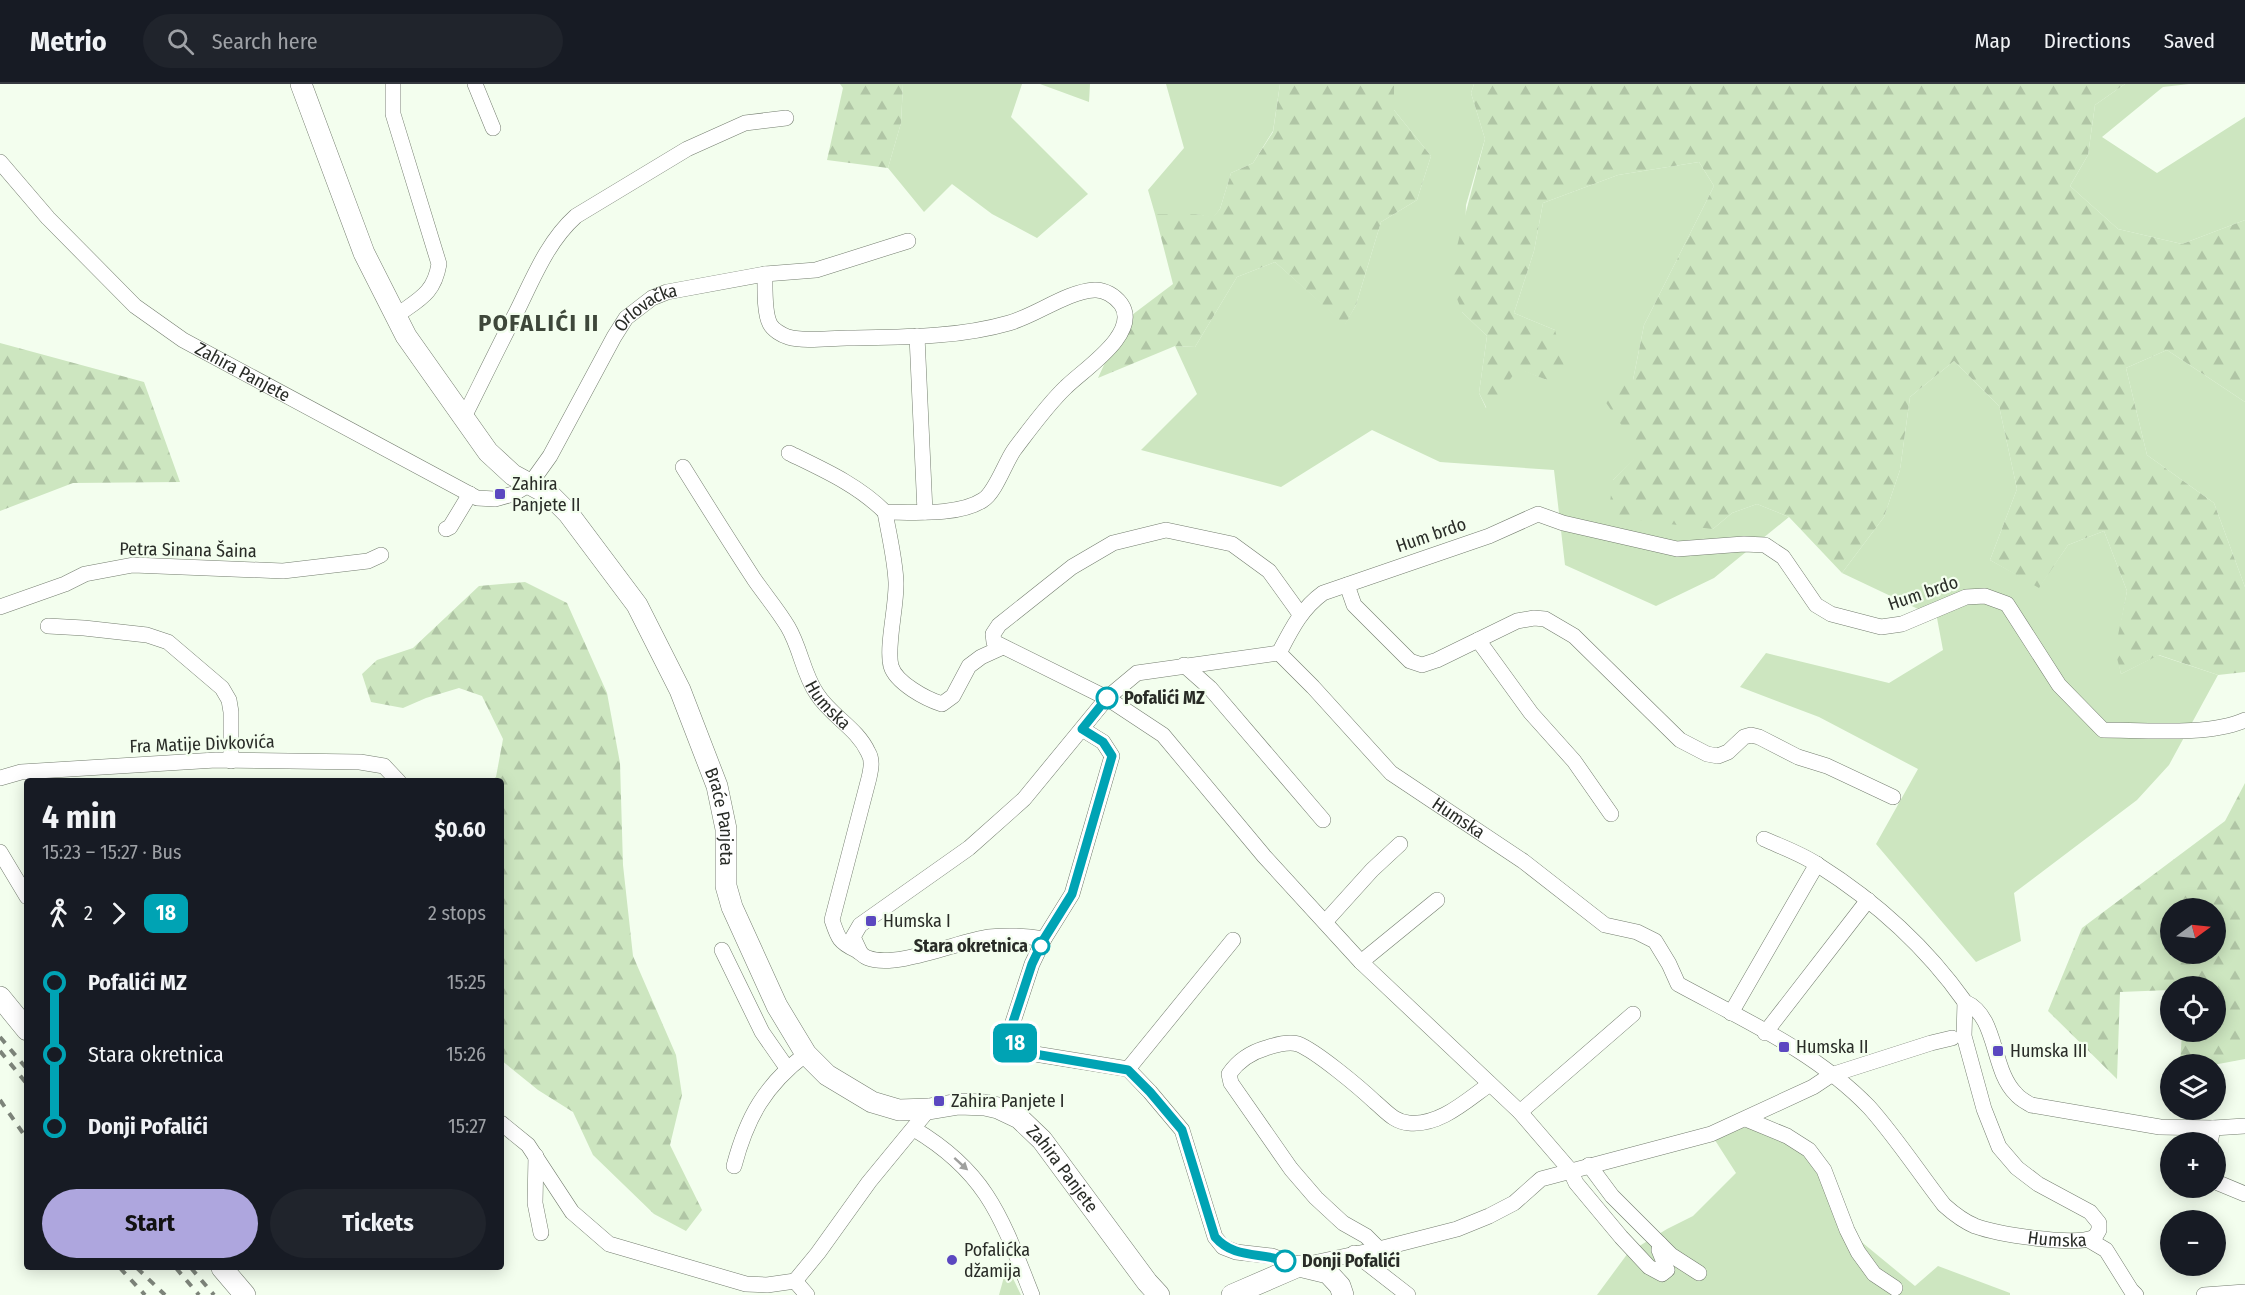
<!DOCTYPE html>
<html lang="en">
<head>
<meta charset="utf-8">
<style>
	body { margin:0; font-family:"Fira Sans Condensed",sans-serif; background:#20242c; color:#f1f3f6; height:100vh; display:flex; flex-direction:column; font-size:22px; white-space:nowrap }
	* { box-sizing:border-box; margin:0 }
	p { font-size:20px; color:#9ea1a6 }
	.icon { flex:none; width:33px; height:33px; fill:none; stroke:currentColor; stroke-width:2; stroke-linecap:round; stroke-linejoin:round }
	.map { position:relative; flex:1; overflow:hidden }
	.panel { position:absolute; left:24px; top:694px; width:480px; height:492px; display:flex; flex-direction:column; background:#171b24; border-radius:6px; box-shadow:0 3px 15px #0003 }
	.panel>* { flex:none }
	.badge { padding:0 12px; border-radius:9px; font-size:21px; line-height:39px }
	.needle { width:39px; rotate:75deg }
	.fabs { position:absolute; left:2160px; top:814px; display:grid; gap:12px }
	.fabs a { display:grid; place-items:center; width:66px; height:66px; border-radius:50%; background:#171b24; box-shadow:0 3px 15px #0003; font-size:30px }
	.map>.badge { position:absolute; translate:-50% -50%; box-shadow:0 0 0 3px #fff }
	.legs { display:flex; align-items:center; gap:9px; height:66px; padding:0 18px; font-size:20px }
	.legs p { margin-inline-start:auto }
	.overview { display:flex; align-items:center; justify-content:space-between; height:102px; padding:0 18px }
	h1 { font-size:33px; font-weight:700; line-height:45px }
	.button { display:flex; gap:12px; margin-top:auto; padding:12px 18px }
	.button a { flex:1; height:69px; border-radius:36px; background:#aea6de; color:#111; font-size:24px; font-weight:700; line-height:69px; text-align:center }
	.button a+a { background:#20242c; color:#f1f3f6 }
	ul { padding:0 18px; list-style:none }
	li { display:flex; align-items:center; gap:21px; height:72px; font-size:22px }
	li i { display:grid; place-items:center; width:9px; height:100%; margin:0 8px; background:currentColor }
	li i::after { content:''; width:15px; height:15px; margin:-8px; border:4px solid; border-radius:50%; background:#171b24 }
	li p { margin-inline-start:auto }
	li:first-child i { background:linear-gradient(#0000 50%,currentColor 0) }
	li:last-child i { background:linear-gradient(currentColor 50%,#0000 0) }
	header { display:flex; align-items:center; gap:36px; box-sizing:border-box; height:84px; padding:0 30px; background:#171b24; border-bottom:2px solid #363941 }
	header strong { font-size:28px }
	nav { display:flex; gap:33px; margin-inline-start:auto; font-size:21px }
	.search { width:420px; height:54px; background:#20242c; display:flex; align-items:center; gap:15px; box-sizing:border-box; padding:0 21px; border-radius:33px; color:#9ea1a6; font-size:22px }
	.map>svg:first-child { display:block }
	.green { fill:#cde6c0 }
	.forest { fill:url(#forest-firs); fill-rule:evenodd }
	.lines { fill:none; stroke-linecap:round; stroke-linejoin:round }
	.street-casing { stroke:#747d6f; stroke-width:16 }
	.secondary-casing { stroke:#747d6f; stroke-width:22 }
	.street { stroke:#fff; stroke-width:15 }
	.secondary { stroke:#fff; stroke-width:21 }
	.rail { stroke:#7d847a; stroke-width:4; stroke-dasharray:8 8; stroke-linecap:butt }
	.oneway { fill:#9fa09e }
	.line-1-casing { stroke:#fff; stroke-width:14 }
	.line-1 { stroke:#00a3b4; stroke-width:9 }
	.poi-dot { fill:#5b48c0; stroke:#f3feee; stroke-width:2 }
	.stop-1-dot { fill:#fff; stroke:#00a3b4; stroke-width:3 }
	.labels { text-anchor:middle; stroke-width:4.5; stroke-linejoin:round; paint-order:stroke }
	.street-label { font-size:18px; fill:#292c27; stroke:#f3feee }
	.poi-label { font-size:18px; fill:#292c27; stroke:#f3feee; text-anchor:start }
	.stop-label { font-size:18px; font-weight:bold; fill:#292c27; stroke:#f3feee; text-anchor:start }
	.district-label { font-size:24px; font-weight:bold; letter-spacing:1.5px; fill:#3e473a; stroke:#f3feee }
</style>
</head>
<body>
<header>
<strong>Metrio</strong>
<div class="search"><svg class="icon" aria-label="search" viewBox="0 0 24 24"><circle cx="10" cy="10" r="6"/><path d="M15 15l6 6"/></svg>Search here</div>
<nav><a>Map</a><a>Directions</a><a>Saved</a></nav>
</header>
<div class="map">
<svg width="2245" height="1211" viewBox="0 0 2245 1211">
	<defs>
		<pattern id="forest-firs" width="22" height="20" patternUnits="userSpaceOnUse" patternTransform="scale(1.5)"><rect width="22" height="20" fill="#cde6c0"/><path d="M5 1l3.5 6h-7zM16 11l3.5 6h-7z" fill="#b0c5a5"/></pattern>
	</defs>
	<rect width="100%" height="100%" fill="#f3feee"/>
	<path class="green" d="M 903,0 L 1022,0 L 1011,33 L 1088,110 L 1037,154 L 992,130 L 952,100 L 924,128 L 888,84 L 901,39 Z
		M 1040,0 L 1090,0 L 1089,18 Z
		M 1166,0 L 1280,0 L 1273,47 L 1253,79 L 1231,89 L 1220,125 L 1213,134 L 1196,130 L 1155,130 L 1148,106 L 1184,64 Z
		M 1394,0 L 1474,0 L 1471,9 L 1485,55 L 1466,121 L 1462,228 L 1487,252 L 1479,309 L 1486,324 L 1518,284 L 1547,296 L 1555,246 L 1514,229 L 1534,167 L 1543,119 L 1618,91 L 1699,78 L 1714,102 L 1644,241 L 1633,296 L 1641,368 L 1613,396 L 1713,445 L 1732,429 L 1757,420 L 1789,433 L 1714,494 L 1656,522 L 1565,481 L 1554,386 L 1440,378 L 1372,346 L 1281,403 L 1141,366 L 1197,310 L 1175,262 L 1195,263 L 1237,193 L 1275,178 L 1345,240 L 1356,221 L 1381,138 L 1417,116 L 1431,72 L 1394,26 Z
		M 2125,0 L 2189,0 L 2163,3 L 2102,53 L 2157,89 L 2245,33 L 2245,136 L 2182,160 L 2118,145 L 2070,102 L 2088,71 L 2095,21 Z
		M 2167,266 L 2245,318 L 2245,503 L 2214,419 L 2147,371 L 2126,284 Z
		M 1954,277 L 1999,322 L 2017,405 L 1990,476 L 2039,503 L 2068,461 L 2104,447 L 2127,507 L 2116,566 L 2121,590 L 2158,571 L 2218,591 L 2169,681 L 2137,716 L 2014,809 L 2021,857 L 1976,878 L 1876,760 L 1918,685 L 1819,633 L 1740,603 L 1766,569 L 1889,599 L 1943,566 L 1937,534 L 1842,489 L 1884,433 L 1900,386 L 1910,313 Z
		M 1727,1044 L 1767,1044 L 1824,1086 L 1847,1146 L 1915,1202 L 1938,1182 L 2010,1209 L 2010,1211 L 1597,1211 L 1628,1169 L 1667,1145 L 1693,1132 L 1736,1089 L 1711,1050 Z
		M 1007,1182 L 1021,1211 L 999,1211 Z"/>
	<path class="forest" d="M 840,0 L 903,0 L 901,39 L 888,84 L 827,76 L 843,4 Z
		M 1280,0 L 1394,0 L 1394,26 L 1431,72 L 1417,116 L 1381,138 L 1356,221 L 1345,241 L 1275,178 L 1237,193 L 1195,263 L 1175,262 L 1098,294 L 1124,237 L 1173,200 L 1155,130 L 1196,130 L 1213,133 L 1220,125 L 1231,89 L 1253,79 L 1273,48 Z
		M 1474,0 L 2125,0 L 2095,21 L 2088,71 L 2070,102 L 2118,145 L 2182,160 L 2245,136 L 2245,318 L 2167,266 L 2126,284 L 2147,371 L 2214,419 L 2245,503 L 2245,588 L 2218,591 L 2159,571 L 2121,590 L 2115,566 L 2127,507 L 2104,447 L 2068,461 L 2039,504 L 1990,476 L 2017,405 L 1999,322 L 1954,277 L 1910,313 L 1900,386 L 1884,433 L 1842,489 L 1789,433 L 1757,420 L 1732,429 L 1713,445 L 1608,433 L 1613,396 L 1640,368 L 1598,307 L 1633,296 L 1644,241 L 1714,102 L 1699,78 L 1618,91 L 1543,119 L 1534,167 L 1514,229 L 1555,246 L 1567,293 L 1547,296 L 1518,285 L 1487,325 L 1479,309 L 1487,252 L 1462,228 L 1449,193 L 1485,55 L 1471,9 Z
		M 0,259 L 144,298 L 180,398 L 73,399 L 0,427 Z
		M 525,498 L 567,519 L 607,609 L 620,679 L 623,781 L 633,872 L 676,971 L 682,1011 L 670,1061 L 702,1126 L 686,1147 L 654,1130 L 593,1071 L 573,1028 L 538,1006 L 501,976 L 501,698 L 490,697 L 496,693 L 503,655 L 482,612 L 459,604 L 426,614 L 403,624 L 371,618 L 362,590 L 377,576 L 413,564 L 479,502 Z
		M 2245,699 L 2245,975 L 2213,981 L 2180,981 L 2182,948 L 2216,948 L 2216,903 L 2170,903 L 2170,906 L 2120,908 L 2117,995 L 2048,927 L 2082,844 L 2225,737 ZM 2170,825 L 2216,825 L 2216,870 L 2170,870 Z"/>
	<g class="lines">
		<g class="street-casing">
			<g id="street">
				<path d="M 393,0 L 393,30 L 439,180 C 434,210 419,215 396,232"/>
				<path d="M 475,0 L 493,44"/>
				<path id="s1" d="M 0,78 L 48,134 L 135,222 L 183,256 L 477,414 L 495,415 L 513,410 L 530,400 L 550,372 L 614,253 L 626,234 L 652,214 L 667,208 L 765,190 L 816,186 L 908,157"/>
				<path d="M 765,190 C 765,203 764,229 770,240 C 773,246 782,251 788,253 C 806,258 829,254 847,254 C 901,253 957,254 1009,239 C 1037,231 1066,208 1094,206 C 1104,205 1115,212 1121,220 C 1141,249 1084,285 1066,303 C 1047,321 1030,345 1014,366 C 1005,379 995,409 983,416 C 959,432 913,428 885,428 C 858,401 824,386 789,369"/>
				<path d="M 917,252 L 925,428"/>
				<path d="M 464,333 C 481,299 498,264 516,229 C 533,195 547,158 576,132 L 687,65 L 745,39 L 786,34"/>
				<path id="s2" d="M 683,383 C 706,420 730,458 754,495 C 765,511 778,526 788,543 C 801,565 803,590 817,610 C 831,632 857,644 868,668 C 873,676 871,685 869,694 L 832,836 C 838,854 839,858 856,866 C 860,868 864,873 868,874 C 896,885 959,857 989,853 C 1007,851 1027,852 1044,855"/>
				<path d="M 885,428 C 889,451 895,475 896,498 C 897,521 886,562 891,582 C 896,599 926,615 942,620 L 953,612 L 969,582 L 981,573 L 1003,563"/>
				<path d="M 446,445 L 450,443 L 470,410"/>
				<path d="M 1347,501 L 1354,521 L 1410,577 L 1422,581 L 1437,576 L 1517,537 L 1534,534 L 1545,535 L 1574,552 L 1680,656 L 1707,670 L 1718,672 L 1728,668 L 1744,653 L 1751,651 L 1759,653 L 1798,673 L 1827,682 L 1893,713"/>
				<path d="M 0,523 L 65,500 L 85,490 L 133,481 L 283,487 L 368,477 L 381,471"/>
				<path d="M 1300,530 L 1269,487 L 1232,460 L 1166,446 L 1113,459 L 1072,483 L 999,541 L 993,550 L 994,558 L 1107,614 L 1163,651 L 1264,772 L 1361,878 L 1520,1028 L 1570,1086 L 1576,1099 L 1621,1153 L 1649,1183 L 1662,1190 L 1667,1186 L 1659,1166 L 1660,1160"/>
				<path d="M 48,542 L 84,544 L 147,551 L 168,558 L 222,604 L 229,616 L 231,628 L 231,677"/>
				<path d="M 1478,556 L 1531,629 L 1574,677 L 1611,730"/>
				<path d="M 1279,569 C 1291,546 1301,525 1323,509 L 1489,452 L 1538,430 L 1563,439 L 1677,465 L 1744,460 L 1765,461 L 1783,473 L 1816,521 L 1831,530 L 1881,543 L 1902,540 L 1966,513 L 1985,512 L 2007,520 L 2059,601 L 2103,646 C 2142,646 2211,652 2245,636"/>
				<path d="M 1184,581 L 1210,604 L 1323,736"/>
				<path d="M 1082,645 L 1103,658 L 1112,672 L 1072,810 L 1044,855 L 1032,880 L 1011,944 L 1014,958 L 1023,968 L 1128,985 L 1150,1008 L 1182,1046 L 1215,1153 L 1223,1163 L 1236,1168 L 1272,1172 L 1299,1182 L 1379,1165 L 1457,1145 L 1489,1132 L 1514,1119 L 1541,1095 L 1711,1050 L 1813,1003 L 1831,991 L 1931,959 L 1952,954"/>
				<path d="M 0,694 L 21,688 L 216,676 L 360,678 L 384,682 L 399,698"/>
				<path d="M 1764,755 C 1782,763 1802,770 1818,781 C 1875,817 1926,863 1965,918 C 1998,932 1991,986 2016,1010 C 2020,1015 2026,1018 2031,1021 L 2160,1043 L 2213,1044 L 2245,1042"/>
				<path d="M 0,768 L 27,813"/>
				<path d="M 1325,838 L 1372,786 L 1400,760"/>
				<path d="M 722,866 L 762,948 L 787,984"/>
				<path id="s3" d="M 860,868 L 853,853 L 860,841 L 969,764 L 1024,715 L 1107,614 L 1137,589 L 1279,569 L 1313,603 L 1391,689 L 1523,777 L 1605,841 L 1637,848 L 1655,857 L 1669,880 L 1678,900 C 1744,936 1816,968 1869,1023 C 1895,1052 1920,1090 1944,1121 C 1954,1130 1963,1137 1975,1142 C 1997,1150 2075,1163 2095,1153 L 2099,1146 L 2099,1139 L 2090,1128 L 2038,1100 L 2017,1084 L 1999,1063 L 1984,1025 L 1964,952 L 1965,918"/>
				<path d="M 1361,878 L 1437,816"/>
				<path d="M 1731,929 L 1817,780"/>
				<path d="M 1765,949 L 1868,816"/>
				<path d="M 1128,985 L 1233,856"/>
				<path d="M 1520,1028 L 1633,930"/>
				<path d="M 1746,1035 L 1787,1052 L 1809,1066 L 1824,1086 L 1847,1146 L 1858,1168 L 1874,1190 L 1895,1204"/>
				<path d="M 501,1039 L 528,1061 L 572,1128 L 609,1160 L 746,1200 L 767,1201 L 795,1197"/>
				<path d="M 914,1045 C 988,1089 1002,1135 1032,1211"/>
				<path d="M 2210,1059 L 2213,1044"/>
				<path d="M 536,1072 L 535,1119 L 541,1149"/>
				<path d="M 1589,1081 L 1612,1112 L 1671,1171 L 1699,1189"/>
				<path d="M 734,1082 C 747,1033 765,1001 806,970"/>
				<path d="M 2216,1098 L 2245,1110"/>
				<path d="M 2089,1156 L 2106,1166 L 2131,1206 L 2136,1211"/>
				<path d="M 1379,1165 L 1366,1152 L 1343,1139 L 1316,1114 L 1291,1085 L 1231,999 L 1229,990 C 1238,977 1252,968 1266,964 C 1275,961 1288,957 1298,960 C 1316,967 1359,1003 1375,1018 C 1386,1027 1394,1038 1409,1039 C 1440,1042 1467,1016 1490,1000"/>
				<path d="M 1354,1169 L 1408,1211"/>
				<path d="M 795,1197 L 818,1169 L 869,1098 L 929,1025"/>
				<path d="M 795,1197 L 807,1211"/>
				<path d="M 2204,1211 L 2245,1208"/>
			</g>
		</g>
		<g class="secondary-casing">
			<g id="secondary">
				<path id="s4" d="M 301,0 L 364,169 L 406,252 L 488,368 L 513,391 L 550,411 L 568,429 L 637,521 L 680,606 L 717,702 L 726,745 L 726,802 L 732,823 L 777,922 L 806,970 L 827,991 L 872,1018 L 899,1026 L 929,1025 L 959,1020 L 985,1021 L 998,1024 L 1019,1034 L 1042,1056 L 1147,1198 L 1159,1211"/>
				<path d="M 0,913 L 27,946"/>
				<path d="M 222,1184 L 245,1211"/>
				<path d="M 1232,1211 L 1299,1182 L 1328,1189 L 1340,1202 L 1343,1211"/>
			</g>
		</g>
		<use href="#street" class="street"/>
		<use href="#secondary" class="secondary"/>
		<path class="rail" d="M 0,953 L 27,985
			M 0,967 L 27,1000
			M 0,1016 L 27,1055
			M 120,1184 L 145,1211
			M 137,1184 L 165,1211
			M 176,1184 L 199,1211
			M 191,1184 L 214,1211"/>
	</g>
	<defs><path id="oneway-solid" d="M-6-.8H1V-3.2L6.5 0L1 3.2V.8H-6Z" transform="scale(1.5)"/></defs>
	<use class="oneway" href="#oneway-solid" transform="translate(961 1080) rotate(42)"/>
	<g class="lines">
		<g class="line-1-casing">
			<path id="line-1" d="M 1107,614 L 1082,645 L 1103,658 L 1112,672 L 1072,810 L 1044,855 L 1032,880 L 1011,944 L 1014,958 L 1023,968 L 1128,986 L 1150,1008 L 1182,1046 L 1215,1153 C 1234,1175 1259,1168 1285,1177"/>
		</g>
		<use href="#line-1" class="line-1"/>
	</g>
	<g class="poi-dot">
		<rect x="494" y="404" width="12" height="12" rx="3"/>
		<rect x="865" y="831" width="12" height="12" rx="3"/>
		<rect x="1778" y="957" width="12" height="12" rx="3"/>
		<rect x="1992" y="961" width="12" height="12" rx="3"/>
		<rect x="933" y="1011" width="12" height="12" rx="3"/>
		<circle cx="952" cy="1176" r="6"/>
	</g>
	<g class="stop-1-dot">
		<circle cx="1107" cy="614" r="10"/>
		<circle cx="1041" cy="862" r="8"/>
		<circle cx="1285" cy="1177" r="10"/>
	</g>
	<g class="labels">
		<g class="street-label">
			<text dy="6" stroke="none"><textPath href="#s1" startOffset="861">Orlovačka</textPath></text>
			<text dy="6" stroke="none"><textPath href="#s1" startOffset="324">Zahira Panjete</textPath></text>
			<text transform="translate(1431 451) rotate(-19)" y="6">Hum brdo</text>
			<text transform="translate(188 466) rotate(1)" y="6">Petra Sinana Šaina</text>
			<text transform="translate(1923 509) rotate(-19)" y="6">Hum brdo</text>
			<text dy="6" stroke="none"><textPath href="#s2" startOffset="280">Humska</textPath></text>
			<text transform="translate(202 660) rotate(-2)" y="6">Fra Matije Divkovića</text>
			<text dy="6" stroke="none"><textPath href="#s4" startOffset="861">Braće Panjeta</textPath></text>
			<text dy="6" stroke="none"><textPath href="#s3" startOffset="796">Humska</textPath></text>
			<text dy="6" stroke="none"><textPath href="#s4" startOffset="1418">Zahira Panjete</textPath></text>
			<text dy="6" stroke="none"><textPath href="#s3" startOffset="1552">Humska</textPath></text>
		</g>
		<g class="poi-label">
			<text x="512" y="406">Zahira<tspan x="512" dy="21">Panjete II</tspan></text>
			<text x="883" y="843">Humska I</text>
			<text x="1796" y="969">Humska II</text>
			<text x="2010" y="973">Humska III</text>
			<text x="951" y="1023">Zahira Panjete I</text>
			<text x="964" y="1172">Pofalićka<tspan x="964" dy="21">džamija</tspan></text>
		</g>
		<g class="stop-label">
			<text x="1124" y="620">Pofalići MZ</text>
			<text x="1028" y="868" text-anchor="end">Stara okretnica</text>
			<text x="1302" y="1183">Donji Pofalići</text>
		</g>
		<g class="district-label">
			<text x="539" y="247">POFALIĆI II</text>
		</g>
	</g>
</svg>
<div class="fabs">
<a><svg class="needle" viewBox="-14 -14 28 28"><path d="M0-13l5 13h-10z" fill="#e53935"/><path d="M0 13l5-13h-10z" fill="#9ea1a6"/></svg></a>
<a><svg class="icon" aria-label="locate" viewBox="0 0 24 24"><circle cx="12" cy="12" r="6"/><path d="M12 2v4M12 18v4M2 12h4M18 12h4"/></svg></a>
<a><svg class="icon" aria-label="layers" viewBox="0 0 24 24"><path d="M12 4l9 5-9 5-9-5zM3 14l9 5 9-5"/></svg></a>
<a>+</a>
<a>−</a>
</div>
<b class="badge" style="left:1015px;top:959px;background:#00a3b4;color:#fff">18</b>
<section class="panel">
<div class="overview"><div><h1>4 min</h1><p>15:23 – 15:27 · Bus</p></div><b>$0.60</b></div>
<div class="legs"><svg class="icon" aria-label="walk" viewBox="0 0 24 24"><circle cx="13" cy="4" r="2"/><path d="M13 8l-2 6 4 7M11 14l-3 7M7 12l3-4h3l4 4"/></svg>2<svg class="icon" aria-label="forward" viewBox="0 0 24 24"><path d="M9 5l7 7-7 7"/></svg><b class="badge" style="background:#00a3b4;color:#fff">18</b><p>2 stops</p></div>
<ul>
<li><i style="color:#00a3b4"></i><b>Pofalići MZ</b><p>15:25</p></li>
<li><i style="color:#00a3b4"></i><span>Stara okretnica</span><p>15:26</p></li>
<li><i style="color:#00a3b4"></i><b>Donji Pofalići</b><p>15:27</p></li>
</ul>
<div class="button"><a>Start</a><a>Tickets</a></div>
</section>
</div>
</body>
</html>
